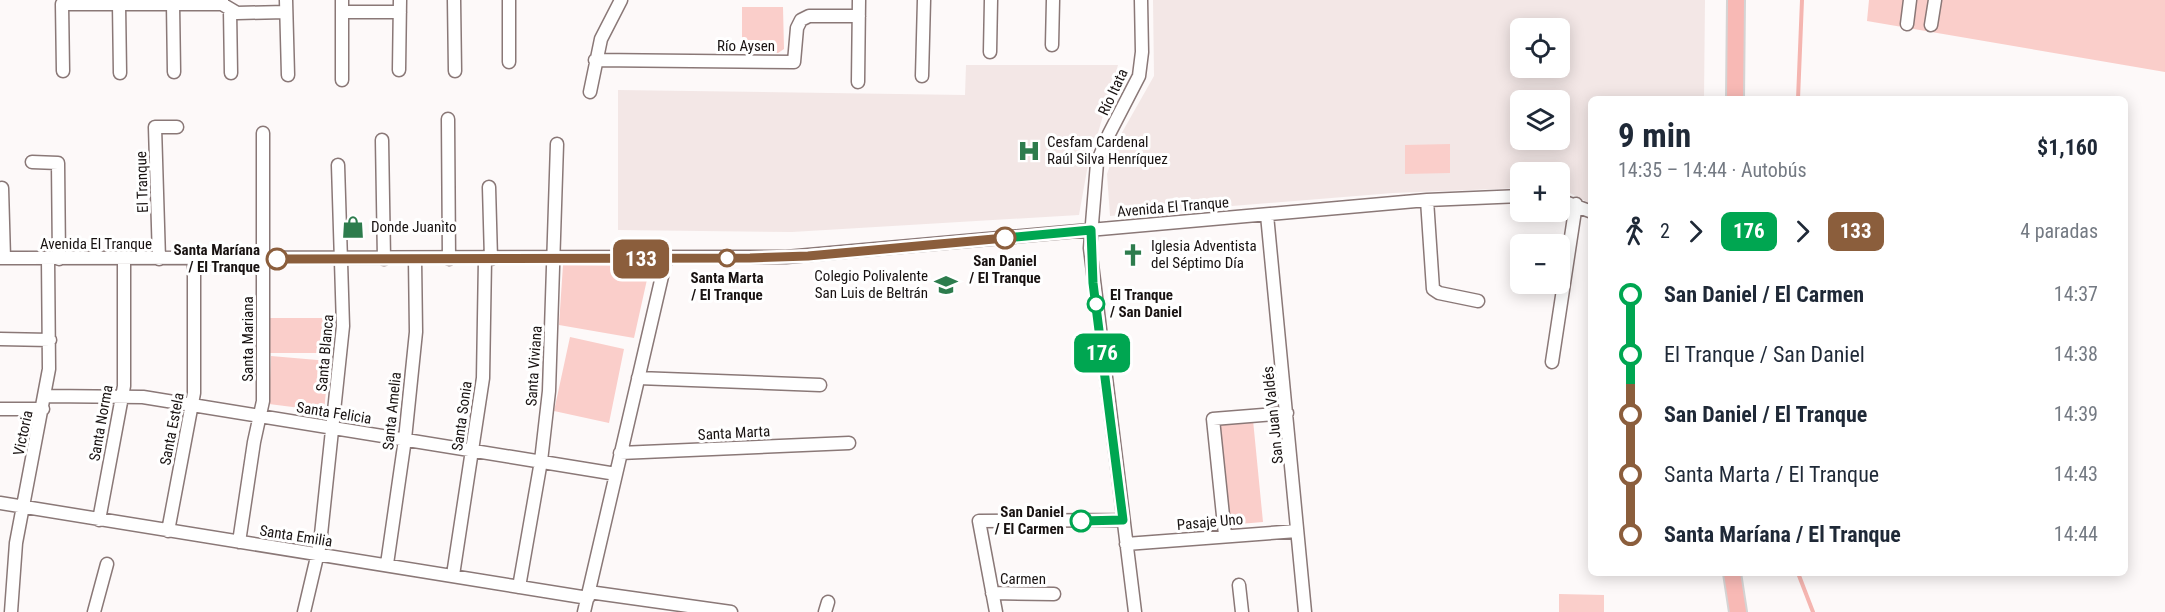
<!DOCTYPE html>
<html lang="es">
<head>
<meta charset="utf-8">
<style>
	body { margin:0; font-family:"Roboto Condensed",sans-serif; background:#f6f6f7; color:#1f2937; height:100vh; display:flex; flex-direction:column; font-size:22px; white-space:nowrap }
	* { box-sizing:border-box; margin:0 }
	p { font-size:20px; color:#747a83 }
	.icon { flex:none; width:33px; height:33px; fill:none; stroke:currentColor; stroke-width:2; stroke-linecap:round; stroke-linejoin:round }
	.map { position:relative; flex:1; overflow:hidden }
	.drawer { position:absolute; left:1588px; top:96px; width:540px; height:480px; display:flex; flex-direction:column; background:#fff; border-radius:9px; box-shadow:0 3px 15px #0003 }
	.drawer>* { flex:none }
	.badge { padding:0 12px; border-radius:9px; font-size:21px; line-height:39px }
	.fabs { position:absolute; left:1510px; top:18px; display:grid; gap:12px }
	.fabs a { display:grid; place-items:center; width:60px; height:60px; border-radius:9px; background:#fff; box-shadow:0 3px 15px #0003; font-size:30px }
	.map>.badge { position:absolute; translate:-50% -50%; box-shadow:0 0 0 3px #fff }
	.legs { display:flex; align-items:center; gap:9px; height:66px; padding:0 30px; font-size:20px }
	.legs p { margin-inline-start:auto }
	.head { display:flex; align-items:center; justify-content:space-between; height:102px; padding:0 30px }
	h1 { font-size:33px; font-weight:700; line-height:45px }
	ul { padding:0 30px; list-style:none }
	li { display:flex; align-items:center; gap:21px; height:60px; font-size:22px }
	li i { display:grid; place-items:center; width:9px; height:100%; margin:0 8px; background:currentColor }
	li i::after { content:''; width:15px; height:15px; margin:-8px; border:4px solid; border-radius:50%; background:#fff }
	li p { margin-inline-start:auto }
	li:first-child i { background:linear-gradient(#0000 50%,currentColor 0) }
	li:last-child i { background:linear-gradient(currentColor 50%,#0000 0) }
	.map>svg:first-child { display:block }
	.built { fill:#f3e7e6; fill-rule:evenodd }
	.green { fill:#faceca }
	.lines { fill:none; stroke-linecap:round; stroke-linejoin:round }
	.stream { stroke:#f5b5b0; stroke-width:4 }
	.minor-casing { stroke:#8a7877; stroke-width:15 }
	.major-casing { stroke:#d5d4d4; stroke-width:20 }
	.minor { stroke:#fff; stroke-width:12 }
	.major { stroke:#f8b9b5; stroke-width:16 }
	.line-1-casing { stroke:#fff; stroke-width:14 }
	.line-2-casing { stroke:#fff; stroke-width:14 }
	.line-1 { stroke:#00a651; stroke-width:9 }
	.line-2 { stroke:#8b5e3c; stroke-width:9 }
	.stop-2-dot { fill:#fff; stroke:#8b5e3c; stroke-width:3 }
	.stop-1-dot { fill:#fff; stroke:#00a651; stroke-width:3 }
	.labels { text-anchor:middle; stroke-width:6; stroke-linejoin:round; paint-order:stroke }
	.street-label { font-size:15px; fill:#181211; stroke:#fff }
	.poi-label { font-size:15px; fill:#181211; stroke:#fff; text-anchor:start }
	.stop-label { font-size:15px; font-weight:bold; fill:#181211; stroke:#fff; text-anchor:end }
</style>
</head>
<body>
<div class="map">
<svg width="2165" height="612" viewBox="0 0 2165 612">
	<rect width="100%" height="100%" fill="#fdf9f9"/>
	<path class="built" d="M 1153,0 L 1705,0 L 1704,99 L 1592,99 L 1591,204 L 1568,192 L 1560,192 L 1560,172 L 1521,172 L 1521,188 L 1393,193 L 1110,216 L 1107,174 L 1120,136 L 1154,76 ZM 1521,28 L 1560,28 L 1560,68 L 1521,68 ZM 1521,100 L 1560,100 L 1560,140 L 1521,140 Z
		M 966,65 L 1118,65 L 1087,170 L 1079,215 L 792,232 L 618,230 L 618,90 L 965,95 Z"/>
	<path class="green" d="M 1869,0 L 2165,0 L 2165,72 L 1867,21 Z
		M 742,7 L 783,7 L 784,49 L 778,53 L 757,53 L 757,40 L 742,40 Z
		M 1450,144 L 1450,173 L 1405,174 L 1405,145 Z
		M 563,265 L 650,266 L 634,338 L 559,325 Z
		M 269,318 L 329,318 L 329,353 L 269,353 Z
		M 570,337 L 624,349 L 609,423 L 554,411 Z
		M 271,356 L 329,361 L 324,411 L 269,404 Z
		M 1253,420 L 1263,522 L 1227,525 L 1217,423 Z
		M 1559,594 L 1604,595 L 1604,612 L 1559,612 Z"/>
	<g class="lines">
		<path class="stream" d="M 1798,99 L 1802,0
			M 1798,573 L 1813,612"/>
		<g class="minor-casing">
			<path id="minor" d="M 222,0 L 222,4 L 237,13 L 286,12
				M 286,0 L 288,75
				M 454,0 L 455,71
				M 509,0 L 509,62
				M 119,4 L 120,73
				M 173,4 L 174,72
				M 230,10 L 231,73
				M 342,12 L 400,12
				M 1907,24 L 1910,0
				M 1931,25 L 1935,0
				M 1052,45 L 1053,0
				M 990,52 L 991,0
				M 595,60 L 794,62 L 797,28 L 801,20 L 809,16 L 859,16
				M 399,70 L 400,0
				M 63,71 L 62,4 L 222,4
				M 922,76 L 924,0
				M 342,80 L 342,0
				M 858,82 L 859,0
				M 590,92 L 601,39 L 621,0
				M 448,119 L 449,259
				M 382,140 L 384,259
				M 32,162 L 58,163 L 59,259
				M 489,187 L 491,259
				M 2,188 L 4,258
				M 1427,200 L 1433,289 L 1439,293 L 1478,301
				M 1560,200 L 1592,212
				M 1267,215 L 1305,612
				M 0,258 L 786,257 L 1427,200 L 1521,196
				M 159,259 L 155,127 L 177,127
				M 0,339 L 50,340
				M 1552,362 L 1576,204
				M 638,378 L 820,385
				M 46,396 L 143,397 L 616,474
				M 0,409 L 43,409
				M 620,453 L 849,443
				M 0,503 L 588,598
				M 99,520 L 124,386 L 124,259
				M 168,531 L 194,393 L 194,259
				M 1225,535 L 1213,419 L 1287,413
				M 239,542 L 254,442 L 263,401 L 263,133
				M 1126,544 L 1297,531
				M 387,564 L 405,439 L 416,332 L 415,259
				M 453,575 L 483,378 L 485,259
				M 1239,585 L 1242,612
				M 519,587 L 541,461 L 549,391 L 557,144
				M 589,592 L 731,612
				M 992,593 L 1054,594
				M 11,612 L 16,543 L 49,369 L 48,258
				M 94,612 L 107,564
				M 304,612 L 320,544 L 343,326 L 338,165
				M 584,612 L 666,259
				M 825,612 L 828,602
				M 996,612 L 979,521 L 1123,520
				M 1135,612 L 1090,248 L 1097,163 L 1109,134 L 1139,76 L 1142,52 L 1141,0"/>
		</g>
		<g class="major-casing">
			<path id="major" d="M 1735,99 L 1736,0
				M 1732,573 L 1738,612"/>
		</g>
		<use href="#minor" class="minor"/>
		<use href="#major" class="major"/>
	</g>
	<g class="lines">
		<g class="line-1-casing">
			<path id="line-1" d="M 1005,238 L 1091,230 L 1093,283 L 1123,520 L 1081,521"/>
		</g>
		<g class="line-2-casing">
			<path id="line-2" d="M 277,259 L 750,258 L 808,256 L 1005,238"/>
		</g>
		<use href="#line-1" class="line-1"/>
		<use href="#line-2" class="line-2"/>
	</g>
	<defs>
		<g id="hospital-bare" transform="scale(1.8)"><path d="M-5-5h3v3.5h4V-5h3V5h-3V1.5h-4V5h-3Z" fill="#2d7c4d" stroke="#fff" stroke-width="2.5" paint-order="stroke"/></g>
		<g id="shop-bare" transform="scale(1.8)"><path d="M-5-2.5h2.3a2.7 3.5 0 0 1 5.4 0H5L5.5 6h-11ZM-1.5-2.5h3a1.5 2.3 0 0 0-3 0Z" fill="#2d7c4d" stroke="#fff" stroke-width="2.5" paint-order="stroke"/></g>
		<g id="church-bare" transform="scale(1.8)"><path d="M-1.2-6h2.4v3.5h3.3v2.4h-3.3V6h-2.4V-.1h-3.3v-2.4h3.3Z" fill="#2d7c4d" stroke="#fff" stroke-width="2.5" paint-order="stroke"/></g>
		<g id="school-bare" transform="scale(1.8)"><path d="M0-5L7-2L0 1L-7-2ZM-4 1L0 2.5L4 1V4Q0 6-4 4Z" fill="#2d7c4d" stroke="#fff" stroke-width="2.5" paint-order="stroke"/></g>
	</defs>
	<g fill-rule="evenodd">
		<use href="#hospital-bare" x="1029" y="151"/>
		<use href="#shop-bare" x="353" y="227"/>
		<use href="#church-bare" x="1133" y="255"/>
		<use href="#school-bare" x="946" y="285"/>
	</g>
	<g class="stop-2-dot">
		<circle cx="1005" cy="238" r="10"/>
		<circle cx="727" cy="258" r="8"/>
		<circle cx="277" cy="259" r="10"/>
	</g>
	<g class="stop-1-dot">
		<circle cx="1096" cy="304" r="8"/>
		<circle cx="1081" cy="521" r="10"/>
	</g>
	<g class="labels">
		<g class="street-label">
			<text x="746" y="51">Río Aysen</text>
			<text transform="translate(1113 92) rotate(-65)" y="5">Río Itata</text>
			<text transform="translate(142 182) rotate(-92)" y="5">El Tranque</text>
			<text transform="translate(1173 207) rotate(-5)" y="5">Avenida El Tranque</text>
			<text x="96" y="249">Avenida El Tranque</text>
			<text transform="translate(248 339) rotate(-90)" y="5">Santa Mariana</text>
			<text transform="translate(325 353) rotate(-85)" y="5">Santa Blanca</text>
			<text transform="translate(534 366) rotate(-86)" y="5">Santa Viviana</text>
			<text transform="translate(392 411) rotate(-84)" y="5">Santa Amelia</text>
			<text transform="translate(334 413) rotate(9)" y="5">Santa Felicia</text>
			<text transform="translate(1273 415) rotate(-96)" y="5">San Juan Valdés</text>
			<text transform="translate(462 416) rotate(-82)" y="5">Santa Sonia</text>
			<text transform="translate(101 423) rotate(-80)" y="5">Santa Norma</text>
			<text transform="translate(172 429) rotate(-79)" y="5">Santa Estela</text>
			<text transform="translate(23 433) rotate(-78)" y="5">Victoria</text>
			<text transform="translate(734 433) rotate(-3)" y="5">Santa Marta</text>
			<text transform="translate(1210 522) rotate(-5)" y="5">Pasaje Uno</text>
			<text transform="translate(296 536) rotate(9)" y="5">Santa Emilia</text>
			<text x="1023" y="584">Carmen</text>
		</g>
		<g class="poi-label">
			<text x="1047" y="147">Cesfam Cardenal<tspan x="1047" dy="17">Raúl Silva Henríquez</tspan></text>
			<text x="371" y="232">Donde Juanito</text>
			<text x="1151" y="251">Iglesia Adventista<tspan x="1151" dy="17">del Séptimo Día</tspan></text>
			<text x="928" y="281" text-anchor="end">Colegio Polivalente<tspan x="928" dy="17">San Luis de Beltrán</tspan></text>
		</g>
		<g class="stop-label">
			<text x="260" y="255">Santa Maríana<tspan x="260" dy="17">/ El Tranque</tspan></text>
			<text x="1005" y="266" text-anchor="middle">San Daniel<tspan x="1005" dy="17">/ El Tranque</tspan></text>
			<text x="727" y="283" text-anchor="middle">Santa Marta<tspan x="727" dy="17">/ El Tranque</tspan></text>
			<text x="1110" y="300" text-anchor="start">El Tranque<tspan x="1110" dy="17">/ San Daniel</tspan></text>
			<text x="1064" y="517">San Daniel<tspan x="1064" dy="17">/ El Carmen</tspan></text>
		</g>
	</g>
</svg>
<div class="fabs">
<a><svg class="icon" aria-label="locate" viewBox="0 0 24 24"><circle cx="12" cy="12" r="6"/><path d="M12 2v4M12 18v4M2 12h4M18 12h4"/></svg></a>
<a><svg class="icon" aria-label="layers" viewBox="0 0 24 24"><path d="M12 4l9 5-9 5-9-5zM3 14l9 5 9-5"/></svg></a>
<a>+</a>
<a>−</a>
</div>
<b class="badge" style="left:1102px;top:353px;background:#00a651;color:#fff">176</b>
<b class="badge" style="left:641px;top:259px;background:#8b5e3c;color:#fff">133</b>
<section class="drawer">
<div class="head"><div><h1>9 min</h1><p>14:35 – 14:44 · Autobús</p></div><b>$1,160</b></div>
<div class="legs"><svg class="icon" aria-label="walk" viewBox="0 0 24 24"><circle cx="13" cy="4" r="2"/><path d="M13 8l-2 6 4 7M11 14l-3 7M7 12l3-4h3l4 4"/></svg>2<svg class="icon" aria-label="forward" viewBox="0 0 24 24"><path d="M9 5l7 7-7 7"/></svg><b class="badge" style="background:#00a651;color:#fff">176</b><svg class="icon" aria-label="forward" viewBox="0 0 24 24"><path d="M9 5l7 7-7 7"/></svg><b class="badge" style="background:#8b5e3c;color:#fff">133</b><p>4 paradas</p></div>
<ul>
<li><i style="color:#00a651"></i><b>San Daniel / El Carmen</b><p>14:37</p></li>
<li><i style="color:#00a651"></i><span>El Tranque / San Daniel</span><p>14:38</p></li>
<li><i style="color:#8b5e3c"></i><b>San Daniel / El Tranque</b><p>14:39</p></li>
<li><i style="color:#8b5e3c"></i><span>Santa Marta / El Tranque</span><p>14:43</p></li>
<li><i style="color:#8b5e3c"></i><b>Santa Maríana / El Tranque</b><p>14:44</p></li>
</ul>
</section>
</div>
</body>
</html>
